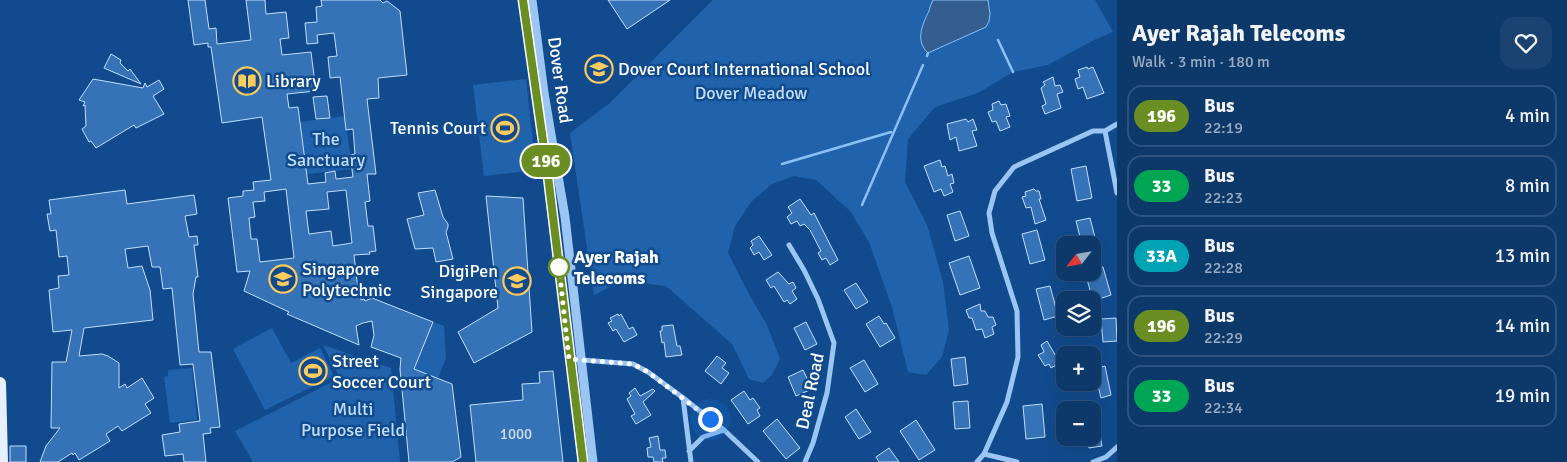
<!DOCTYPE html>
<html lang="en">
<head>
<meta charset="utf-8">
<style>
	body { margin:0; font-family:Signika,sans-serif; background:#1b4372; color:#f1f3f6; height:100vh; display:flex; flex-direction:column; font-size:19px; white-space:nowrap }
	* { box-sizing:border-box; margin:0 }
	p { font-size:16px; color:#9aacc1 }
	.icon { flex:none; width:28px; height:28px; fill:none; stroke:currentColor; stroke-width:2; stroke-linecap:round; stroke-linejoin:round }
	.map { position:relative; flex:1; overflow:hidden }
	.details { display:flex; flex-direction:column; background:#0d386a; width:450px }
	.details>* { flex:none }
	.badge { padding:0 10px; border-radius:16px; font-size:18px; line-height:32px }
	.needle { width:32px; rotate:239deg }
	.tools { position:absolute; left:1056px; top:236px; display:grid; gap:10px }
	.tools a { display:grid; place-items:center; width:45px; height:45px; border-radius:10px; background:#0d386a; box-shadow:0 5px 20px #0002,0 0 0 1px #2d527e; font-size:25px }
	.you { position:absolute; width:25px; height:25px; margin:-12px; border:4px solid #fff; border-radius:50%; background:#1a73e8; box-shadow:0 0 0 8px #1a73e833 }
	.map>.badge { position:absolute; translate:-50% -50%; box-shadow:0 0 0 2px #fff }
	.round { display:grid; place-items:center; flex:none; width:52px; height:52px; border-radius:15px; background:#1b4372 }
	.overview { display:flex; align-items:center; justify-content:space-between; height:85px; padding:0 15px }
	h1 { font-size:24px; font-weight:800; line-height:38px }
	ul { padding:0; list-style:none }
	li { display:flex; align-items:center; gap:15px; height:62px; margin:0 10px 8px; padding:0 5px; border:2px solid #2d527e; border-radius:15px }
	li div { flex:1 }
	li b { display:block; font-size:19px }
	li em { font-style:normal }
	li .badge { min-width:55px; font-weight:700; text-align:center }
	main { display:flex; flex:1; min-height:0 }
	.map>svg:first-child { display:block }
	.green { fill:#2063ac }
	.water { fill:#335e8f; stroke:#8cc0f5 }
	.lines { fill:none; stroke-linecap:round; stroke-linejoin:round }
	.stream { stroke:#8cc0f5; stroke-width:2.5 }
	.building { fill:#3573b6; stroke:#c2defd; fill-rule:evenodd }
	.minor { stroke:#9bc5f2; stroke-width:5 }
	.tertiary { stroke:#9bc5f2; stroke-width:9 }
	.primary { stroke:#e6f0ff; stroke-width:12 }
	.line-casing { stroke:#fff; stroke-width:11 }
	.line { stroke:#6b8e23; stroke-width:8 }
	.walk { stroke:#fff; stroke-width:5; stroke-dasharray:0 9 }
	.stop-dot { fill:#fff; stroke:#6b8e23; stroke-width:2.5 }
	.labels { text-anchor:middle; stroke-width:5; stroke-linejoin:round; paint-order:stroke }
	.number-label { font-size:15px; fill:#ccdced }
	.poi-label { font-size:18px; fill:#fff; stroke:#114b8e; text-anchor:start }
	.street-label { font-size:18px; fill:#fff; stroke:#114b8e }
	.park-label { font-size:18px; fill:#c2defd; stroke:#114b8e }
	.stop-label { font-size:18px; font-weight:bold; fill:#fff; stroke:#114b8e; text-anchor:start }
</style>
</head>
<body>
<main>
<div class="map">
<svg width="1117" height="462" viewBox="0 0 1117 462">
	<rect width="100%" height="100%" fill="#114b8e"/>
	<path class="green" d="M 713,0 L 1095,0 L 1113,32 L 1094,40 L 1048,65 L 1013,72 L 978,93 L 935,107 L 908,139 L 905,182 L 927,225 L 943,282 L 949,330 L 942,357 L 926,375 L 908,372 L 892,307 L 869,242 L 850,211 L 816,180 L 794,176 L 772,184 L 751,202 L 735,226 L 728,253 L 750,296 L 767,325 L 780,359 L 772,375 L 763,383 L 749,379 L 732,344 L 666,286 L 622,281 L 594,295 L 570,133 L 610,103 Z
		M 526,79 L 536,170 L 484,176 L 473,85 Z
		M 345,116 L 352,169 L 307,174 L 300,122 Z
		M 433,322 L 444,326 L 446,358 L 438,378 L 414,369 Z
		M 272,328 L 291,363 L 320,348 L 334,376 L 265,410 L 233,349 Z
		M 323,345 L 391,368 L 400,462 L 253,462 L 235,431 L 340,378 Z
		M 192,368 L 197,420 L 170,423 L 164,377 L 168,376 L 168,370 Z"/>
	<path class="water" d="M 933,0 L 988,0 L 990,14 L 989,21 L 986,27 L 928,53 C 915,41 922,25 929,11 C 930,7 931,4 933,0 Z"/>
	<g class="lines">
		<path class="stream" d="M 998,40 L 1013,72
			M 927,56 L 928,53
			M 782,164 L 891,132
			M 862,205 L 923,65"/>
	</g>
	<path class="building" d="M 188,0 L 205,0 L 209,29 L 216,28 L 217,44 L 251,40 L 246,0 L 265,0 L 266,14 L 286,12 L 289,38 L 280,39 L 282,55 L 311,52 L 316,91 L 287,94 L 289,108 L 298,107 L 308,184 L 326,182 L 325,173 L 335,171 L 336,179 L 353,177 L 350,155 L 355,154 L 353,129 L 346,130 L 340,77 L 330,78 L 328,57 L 337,56 L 334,33 L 317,35 L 318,43 L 307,44 L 305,23 L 317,22 L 316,7 L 322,6 L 321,0 L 380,0 L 383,3 L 387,1 L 400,11 L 407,75 L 378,78 L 379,98 L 367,99 L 376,174 L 367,174 L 370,201 L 365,202 L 368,226 L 373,226 L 376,251 L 369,252 L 370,254 L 354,255 L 357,281 L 361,300 L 364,299 L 365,301 L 372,298 L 433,322 L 414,369 L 452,384 L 461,457 L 452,462 L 409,462 L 400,369 L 401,358 L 371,347 L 374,335 L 372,321 L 363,323 L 356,326 L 359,345 L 287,314 L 289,312 L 244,291 L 250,271 L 237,272 L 228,198 L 243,196 L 243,191 L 254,190 L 253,182 L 271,180 L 262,117 L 222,123 L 211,47 L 208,47 L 208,43 L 194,45 ZM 286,189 L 294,258 L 260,262 L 257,239 L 251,239 L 249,218 L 255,217 L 253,202 L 265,201 L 264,192 ZM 346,190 L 352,243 L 333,246 L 331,231 L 309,234 L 306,211 L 329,209 L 327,192 Z
		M 608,0 L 670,0 L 627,29 Z
		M 111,54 L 121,60 L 120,63 L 128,71 L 130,69 L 141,84 L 104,68 Z
		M 1087,67 L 1088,69 L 1093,67 L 1104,93 L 1087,99 L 1083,87 L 1078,89 L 1075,79 L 1080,77 L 1078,70 Z
		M 1053,77 L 1055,86 L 1060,85 L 1063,92 L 1057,94 L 1061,108 L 1045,114 L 1042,106 L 1046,104 L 1041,88 L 1045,85 L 1043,82 Z
		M 93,79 L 143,88 L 145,83 L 147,87 L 159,80 L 164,89 L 153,96 L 164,114 L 136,128 L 134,125 L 96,148 L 91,141 L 89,142 L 82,129 L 86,126 L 85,105 L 83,106 L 85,102 L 79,100 Z
		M 327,96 L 330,118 L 316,119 L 313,97 Z
		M 999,101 L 1001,105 L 1006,104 L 1010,116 L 1006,117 L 1010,127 L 1000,131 L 996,121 L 992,122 L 988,112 L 993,110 L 992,104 Z
		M 966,119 L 968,122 L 973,119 L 977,130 L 972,131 L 977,146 L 959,151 L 956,137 L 950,140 L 947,124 Z
		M 940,160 L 942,167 L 945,166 L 948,176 L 952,174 L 954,183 L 950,184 L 953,192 L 944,196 L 941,189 L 934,192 L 924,166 Z
		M 1086,166 L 1092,198 L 1077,201 L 1071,169 Z
		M 1034,189 L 1036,191 L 1039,191 L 1041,199 L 1039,199 L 1046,220 L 1035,224 L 1031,207 L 1026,208 L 1022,197 L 1026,196 L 1025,192 Z
		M 125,190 L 127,204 L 194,195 L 197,214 L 185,216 L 189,237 L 197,236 L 198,245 L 194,245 L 198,277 L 196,277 L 193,294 L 199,352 L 211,352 L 220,427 L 210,428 L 211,433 L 203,434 L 206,462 L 184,462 L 183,454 L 165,456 L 162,435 L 180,432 L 179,424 L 200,421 L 193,364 L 180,365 L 172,288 L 163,289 L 160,267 L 152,267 L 148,246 L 125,249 L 128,268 L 142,266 L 150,290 L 153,320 L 84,328 L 79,356 L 102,354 L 108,356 L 119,363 L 119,388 L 125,384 L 127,388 L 142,378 L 154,398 L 145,404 L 151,413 L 122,431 L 118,426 L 106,434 L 110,441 L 79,460 L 75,453 L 73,455 L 72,453 L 58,462 L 40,462 L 46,446 L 60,428 L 51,428 L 52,362 L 66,362 L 72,330 L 53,332 L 49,290 L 59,288 L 58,276 L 69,275 L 67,256 L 59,257 L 56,230 L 50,231 L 47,214 L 51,214 L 49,200 Z
		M 435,190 L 443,217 L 448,224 L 448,227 L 446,232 L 453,259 L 436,262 L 433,248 L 415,249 L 407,219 L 424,215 L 418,193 Z
		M 486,196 L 523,198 L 532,332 L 474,363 L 458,332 L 498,308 Z
		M 800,199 L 811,215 L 814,213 L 838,260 L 830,265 L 826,258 L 822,260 L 818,253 L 821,251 L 810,230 L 804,224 L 800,226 L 797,221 L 791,224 L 787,217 L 792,213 L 788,207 Z
		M 960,211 L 969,236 L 955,241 L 947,215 Z
		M 1090,218 L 1097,245 L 1082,245 L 1076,221 Z
		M 1037,230 L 1045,260 L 1030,264 L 1022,234 Z
		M 759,236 L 772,255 L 764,260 L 759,252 L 754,255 L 750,248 L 753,245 L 751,241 Z
		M 969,256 L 980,288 L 960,295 L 949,263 Z
		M 1103,267 L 1111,295 L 1093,301 L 1085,272 L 1092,272 L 1092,270 Z
		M 778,272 L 789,284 L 793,282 L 796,288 L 792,291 L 797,299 L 790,304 L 787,300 L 784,302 L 774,286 L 771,288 L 766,280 Z
		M 856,283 L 868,302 L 856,309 L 844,290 Z
		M 1050,286 L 1058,316 L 1044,320 L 1036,289 Z
		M 980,304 L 981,311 L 985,311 L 988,317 L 993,317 L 996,325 L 992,327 L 994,334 L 985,338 L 982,329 L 976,330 L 972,318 L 969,318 L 966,310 Z
		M 618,314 L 619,316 L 621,314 L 629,329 L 633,327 L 637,335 L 624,342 L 616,329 L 613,331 L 608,323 L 612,321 L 610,318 Z
		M 879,316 L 884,324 L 886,323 L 895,338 L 880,347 L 866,324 Z
		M 1116,318 L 1117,341 L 1103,342 L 1101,319 Z
		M 806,322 L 817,344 L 805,350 L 794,328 Z
		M 673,325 L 677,346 L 680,346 L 682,355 L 666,357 L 664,342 L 662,343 L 660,331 L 662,331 L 662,326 Z
		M 1047,341 L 1060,363 L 1051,368 L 1049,364 L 1045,366 L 1038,355 L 1044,352 L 1041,345 Z
		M 717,356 L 726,363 L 722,368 L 729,373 L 721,384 L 705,371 Z
		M 965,357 L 968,384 L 954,386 L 951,359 Z
		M 864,360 L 878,384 L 865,392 L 850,368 Z
		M 1105,366 L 1111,395 L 1101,398 L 1094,369 Z
		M 803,370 L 812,389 L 796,396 L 788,377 Z
		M 553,371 L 563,462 L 476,462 L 470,405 L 523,400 L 522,384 L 540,383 L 539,372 Z
		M 635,388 L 640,396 L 653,389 L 655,391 L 643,402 L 651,415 L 636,424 L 631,416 L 635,414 L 627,399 L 631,396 L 629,393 Z
		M 744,391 L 750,400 L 753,398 L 760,408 L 757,410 L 760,416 L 748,424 L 731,400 Z
		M 968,401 L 970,428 L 955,429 L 953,402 Z
		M 1042,404 L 1045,437 L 1026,439 L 1023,406 Z
		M 856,409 L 871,432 L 859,439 L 845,417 Z
		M 1096,414 L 1102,446 L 1089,448 L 1087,438 L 1092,438 L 1092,415 Z
		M 777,419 L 800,448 L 786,459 L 763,431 Z
		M 916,420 L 935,450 L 919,460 L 900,431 Z
		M 658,436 L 660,450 L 665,450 L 666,458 L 662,458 L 663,462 L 654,462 L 653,457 L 648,457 L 647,448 L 651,447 L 649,438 Z
		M 10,446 L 26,446 L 26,462 L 10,462 Z
		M 889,448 L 899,462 L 879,462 L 876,457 Z"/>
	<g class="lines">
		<path class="minor" d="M 1105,131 L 1117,193
			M 1105,131 L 1117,124
			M 789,245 L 804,270 L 818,299 L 834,343 L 827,393 L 813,443 L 805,462
			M 570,359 L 633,364 L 648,372 L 682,397 L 724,430 L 758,462
			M 683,398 L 691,462
			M 689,451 L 703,437 L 724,430
			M 984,454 L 1017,462
			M 977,462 L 984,454 L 1007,402 L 1018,357 L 1017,311 L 992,233 L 989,213 L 995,191 L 1014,167 L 1093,131 L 1105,131
			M 1093,462 L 1106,457 L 1117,447"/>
		<path class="tertiary" d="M 523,0 L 548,176 L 583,462
			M 532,0 L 544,93 L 565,217 L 593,462"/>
		<path class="primary" d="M 0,383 L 2,462"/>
	</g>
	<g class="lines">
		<g class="line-casing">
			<path id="line" d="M 523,0 L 548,176 L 583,462"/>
		</g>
		<use href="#line" class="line"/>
		<path class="walk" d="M 559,267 L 569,359 L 633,364 L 648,372 L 710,419"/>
	</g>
	<defs>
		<g id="school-ring" transform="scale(1.4375)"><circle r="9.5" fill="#114b8e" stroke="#ffcb5c" stroke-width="1.5"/><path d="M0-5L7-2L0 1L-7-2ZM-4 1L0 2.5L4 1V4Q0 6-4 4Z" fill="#ffcb5c"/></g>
		<g id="library-ring" transform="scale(1.4375)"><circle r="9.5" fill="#114b8e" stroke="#ffcb5c" stroke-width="1.5"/><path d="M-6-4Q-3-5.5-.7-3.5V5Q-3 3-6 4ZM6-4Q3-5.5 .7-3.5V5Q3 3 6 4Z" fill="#ffcb5c"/></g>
		<g id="stadium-ring" transform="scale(1.4375)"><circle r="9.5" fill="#114b8e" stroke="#ffcb5c" stroke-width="1.5"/><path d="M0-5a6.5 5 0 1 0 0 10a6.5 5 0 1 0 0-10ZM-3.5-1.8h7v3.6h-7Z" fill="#ffcb5c"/></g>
		<g id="university-ring" transform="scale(1.4375)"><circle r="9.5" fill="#114b8e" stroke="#ffcb5c" stroke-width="1.5"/><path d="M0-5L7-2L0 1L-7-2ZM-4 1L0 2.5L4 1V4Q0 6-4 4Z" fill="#ffcb5c"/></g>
	</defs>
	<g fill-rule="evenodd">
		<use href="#school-ring" x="599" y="69"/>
		<use href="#library-ring" x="247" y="81"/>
		<use href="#stadium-ring" x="505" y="128"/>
		<use href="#university-ring" x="283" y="279"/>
		<use href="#university-ring" x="517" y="281"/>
		<use href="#stadium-ring" x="313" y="371"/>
	</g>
	<circle class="stop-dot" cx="559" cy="267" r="10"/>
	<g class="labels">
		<g class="number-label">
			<text x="516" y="439">1000</text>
		</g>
		<g class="poi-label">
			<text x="618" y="75">Dover Court International School</text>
			<text x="266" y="87">Library</text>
			<text x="486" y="134" text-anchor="end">Tennis Court</text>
			<text x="302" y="275">Singapore<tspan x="302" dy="21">Polytechnic</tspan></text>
			<text x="498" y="277" text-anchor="end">DigiPen<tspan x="498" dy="21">Singapore</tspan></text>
			<text x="332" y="367">Street<tspan x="332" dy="21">Soccer Court</tspan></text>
		</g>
		<g class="street-label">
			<text transform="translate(560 80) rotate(82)" y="6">Dover Road</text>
			<text transform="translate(810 391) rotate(-78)" y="6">Deal Road</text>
		</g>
		<g class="park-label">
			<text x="751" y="99">Dover Meadow</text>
			<text x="326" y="145">The<tspan x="326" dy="21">Sanctuary</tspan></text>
			<text x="353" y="415">Multi<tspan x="353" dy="21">Purpose Field</tspan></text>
		</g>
		<g class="stop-label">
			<text x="574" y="263">Ayer Rajah<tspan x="574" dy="21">Telecoms</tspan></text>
		</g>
	</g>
</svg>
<div class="tools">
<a><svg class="needle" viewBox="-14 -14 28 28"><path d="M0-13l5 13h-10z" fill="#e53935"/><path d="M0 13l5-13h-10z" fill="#9aacc1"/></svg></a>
<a><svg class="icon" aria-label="layers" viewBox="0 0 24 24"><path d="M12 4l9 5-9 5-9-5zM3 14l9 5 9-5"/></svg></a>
<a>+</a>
<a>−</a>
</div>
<div class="you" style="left:710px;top:419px"></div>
<b class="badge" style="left:546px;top:161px;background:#6b8e23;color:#fff">196</b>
</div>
<section class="details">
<div class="overview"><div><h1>Ayer Rajah Telecoms</h1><p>Walk · 3 min · 180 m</p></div><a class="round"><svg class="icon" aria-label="heart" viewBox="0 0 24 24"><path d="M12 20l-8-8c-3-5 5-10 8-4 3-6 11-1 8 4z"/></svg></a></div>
<ul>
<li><span class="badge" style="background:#6b8e23;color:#fff">196</span><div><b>Bus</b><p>22:19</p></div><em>4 min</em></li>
<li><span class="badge" style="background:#00a651;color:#fff">33</span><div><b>Bus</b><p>22:23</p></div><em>8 min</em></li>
<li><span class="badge" style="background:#00a3b4;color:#fff">33A</span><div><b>Bus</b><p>22:28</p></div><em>13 min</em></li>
<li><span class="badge" style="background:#6b8e23;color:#fff">196</span><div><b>Bus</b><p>22:29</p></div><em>14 min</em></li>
<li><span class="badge" style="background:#00a651;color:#fff">33</span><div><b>Bus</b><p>22:34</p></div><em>19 min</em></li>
</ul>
</section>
</main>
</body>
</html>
